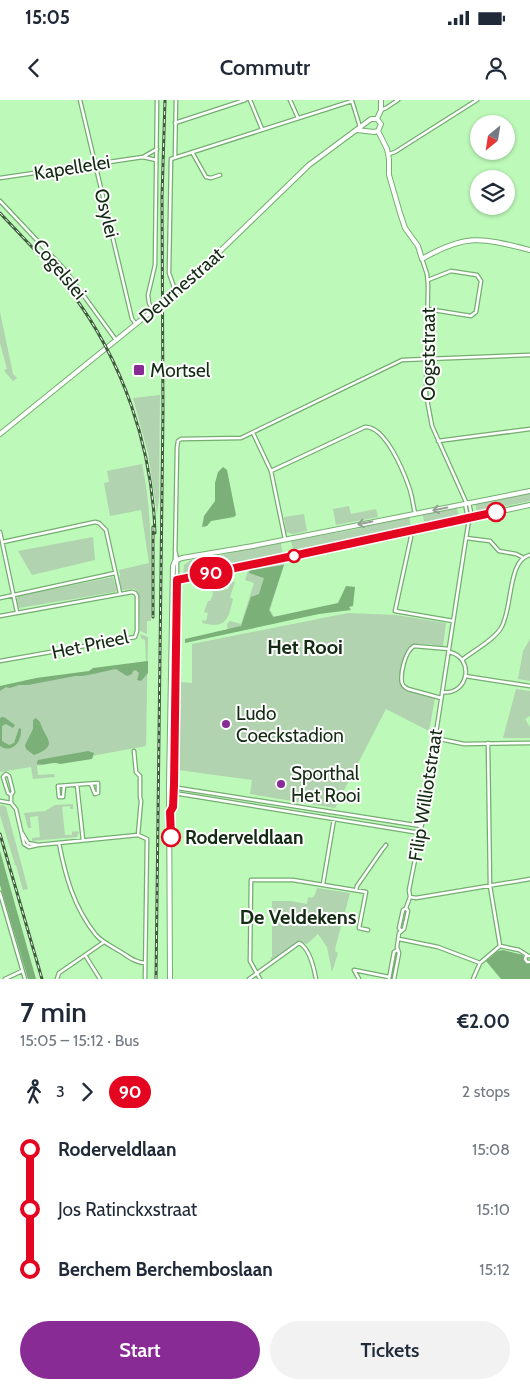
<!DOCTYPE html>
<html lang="en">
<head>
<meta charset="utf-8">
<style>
	body { margin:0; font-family:Cabin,sans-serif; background:#f2f2f3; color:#1f2937; height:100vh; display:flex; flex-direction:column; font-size:19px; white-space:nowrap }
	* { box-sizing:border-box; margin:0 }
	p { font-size:16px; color:#747a83 }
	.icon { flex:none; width:28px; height:28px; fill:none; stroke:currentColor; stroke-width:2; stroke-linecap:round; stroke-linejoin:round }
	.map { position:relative; height:879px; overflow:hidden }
	.sheet { display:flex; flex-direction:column; background:#fff; flex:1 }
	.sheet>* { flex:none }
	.badge { padding:0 10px; border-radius:16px; font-size:18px; line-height:32px }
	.needle { width:32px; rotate:210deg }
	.buttons { position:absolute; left:470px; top:15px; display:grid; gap:10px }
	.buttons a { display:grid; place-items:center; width:45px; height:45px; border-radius:50%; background:#fff; box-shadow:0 1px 4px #0004; font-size:25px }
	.map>.badge { position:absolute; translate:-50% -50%; box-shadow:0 0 0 2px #fff }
	.legs { display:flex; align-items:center; gap:8px; height:55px; padding:0 20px; font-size:16px }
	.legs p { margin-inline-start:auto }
	.summary { display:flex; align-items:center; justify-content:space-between; height:85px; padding:0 20px }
	h1 { font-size:28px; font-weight:600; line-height:38px }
	.button { display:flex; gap:10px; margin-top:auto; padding:10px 20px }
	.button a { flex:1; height:58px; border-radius:30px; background:#892b95; color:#fff; font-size:20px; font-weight:600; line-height:58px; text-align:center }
	.button a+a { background:#f2f2f3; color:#1f2937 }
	ul { padding:0 20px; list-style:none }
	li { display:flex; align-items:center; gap:18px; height:60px; font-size:19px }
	li i { display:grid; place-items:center; width:8px; height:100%; margin:0 6px; background:currentColor }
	li i::after { content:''; width:12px; height:12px; margin:-6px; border:4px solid; border-radius:50%; background:#fff }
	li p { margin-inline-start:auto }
	li:first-child i { background:linear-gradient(#0000 50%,currentColor 0) }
	li:last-child i { background:linear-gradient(currentColor 50%,#0000 0) }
	.status { display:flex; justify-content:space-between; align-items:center; height:35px; padding:0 25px; background:#fff; direction:ltr }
	.status svg { height:14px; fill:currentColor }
	header { display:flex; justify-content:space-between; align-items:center; height:65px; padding:0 20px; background:#fff; font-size:22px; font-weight:600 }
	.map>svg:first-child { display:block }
	.green { fill:#b1d3af }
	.forest { fill:#7bb078 }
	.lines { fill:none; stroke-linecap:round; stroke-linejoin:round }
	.street-casing { stroke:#75ad71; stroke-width:5 }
	.secondary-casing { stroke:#75ad71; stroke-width:6 }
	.street { stroke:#fff; stroke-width:2.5 }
	.secondary { stroke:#fff; stroke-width:4 }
	.rail-casing { stroke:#3e5e3c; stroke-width:3 }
	.rail { stroke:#fff; stroke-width:1; stroke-dasharray:4; stroke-linecap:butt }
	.secondary-bridge-casing { stroke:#75ad71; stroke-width:6; stroke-linecap:butt }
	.secondary-bridge { stroke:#fff; stroke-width:4 }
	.oneway { stroke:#95a095 }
	.line-1-casing { stroke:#fff; stroke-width:11 }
	.line-1 { stroke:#e40521; stroke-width:8 }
	.poi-dot { fill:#892b95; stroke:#fff; stroke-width:2 }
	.stop-1-dot { fill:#fff; stroke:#e40521; stroke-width:2.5 }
	.labels { text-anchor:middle; stroke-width:4; stroke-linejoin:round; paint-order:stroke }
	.street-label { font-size:19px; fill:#142b13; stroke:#fff }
	.poi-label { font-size:19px; fill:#142b13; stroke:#fff; text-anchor:start }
	.stop-label { font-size:19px; font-weight:bold; fill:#142b13; stroke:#fff; text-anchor:start }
	.neighbourhood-label { font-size:20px; font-weight:bold; fill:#142b13; stroke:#fff }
</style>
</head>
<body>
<div class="status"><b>15:05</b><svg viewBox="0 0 49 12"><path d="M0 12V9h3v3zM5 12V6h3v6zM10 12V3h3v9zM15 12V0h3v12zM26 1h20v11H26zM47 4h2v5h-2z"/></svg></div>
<header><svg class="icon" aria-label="back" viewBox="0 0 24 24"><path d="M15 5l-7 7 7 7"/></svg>Commutr<svg class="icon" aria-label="person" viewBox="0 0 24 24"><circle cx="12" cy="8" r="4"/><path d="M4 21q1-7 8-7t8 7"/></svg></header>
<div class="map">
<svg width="530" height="879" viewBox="0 0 530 879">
	<rect width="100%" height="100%" fill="#bdf9b9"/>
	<path class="green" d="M 0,212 L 13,274 L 17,278 L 13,281 L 5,272 L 4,270 L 7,269 L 0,243 Z
		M 160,295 L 159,397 L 157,414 L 148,353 L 133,298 Z
		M 142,364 C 153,415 151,468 151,521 L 147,521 L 147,534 L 140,531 L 138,492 L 134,489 L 122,490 L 119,478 L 120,475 L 119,470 L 149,463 L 141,410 L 110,416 L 104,383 L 109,382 L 107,371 Z
		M 530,393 L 530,401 L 477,412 L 475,404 Z
		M 349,406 L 351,414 L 376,409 L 378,417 L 336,425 L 333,409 Z
		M 459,406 L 457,409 L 459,416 L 425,424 L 422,413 L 433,413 Z
		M 304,414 L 307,431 L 293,434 L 286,432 L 284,417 Z
		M 409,416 L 411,426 L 408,428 L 408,430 L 294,452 L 291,441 L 362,428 L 365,425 L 399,419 Z
		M 93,437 L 95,460 L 32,475 L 18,451 Z
		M 284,441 L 281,444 L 283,454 L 286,453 L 286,455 L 183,478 L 184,465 L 191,460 L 213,457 Z
		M 285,461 L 270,510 L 278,523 L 228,533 L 227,524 L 230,521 L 241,524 L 254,483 L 245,480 L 249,468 Z
		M 113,477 L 117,490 L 115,492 L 19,508 L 17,499 L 18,496 Z
		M 231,482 L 235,482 L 230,497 L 233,499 C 228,520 226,529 202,523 L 203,520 L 206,521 L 208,513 L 204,512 L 208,501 L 210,501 L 213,494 L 212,490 L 228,489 Z
		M 348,513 L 396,515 L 446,523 L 443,546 C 418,544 407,537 403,567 C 402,574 400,580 402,587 L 406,590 L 435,598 L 429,631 L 386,609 L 335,708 L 250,694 L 252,680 L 178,670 L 180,582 L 192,583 L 192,544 Z
		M 140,534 L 148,537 L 146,646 L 37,666 L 38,675 L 54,674 L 55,677 L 33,679 L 31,667 L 0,672 L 0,587 L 146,561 L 145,540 L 141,538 Z
		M 530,539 L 530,581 L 518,579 L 523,551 Z
		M 516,589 L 530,591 L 530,616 L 525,619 L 530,627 L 530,638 L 503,638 Z
		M 73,704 L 73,709 L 70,709 L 70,706 L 62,707 L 65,735 L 72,735 L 72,731 L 74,732 L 76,731 L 79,732 L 77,737 L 32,741 L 32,738 L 40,737 L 38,716 L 30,717 L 31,728 L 28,728 L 24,713 L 45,711 L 55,705 Z
		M 2,705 L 6,707 L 28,789 L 23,790 L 16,765 L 15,765 L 0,715 L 0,706 Z
		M 317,788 L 350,793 L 336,845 L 335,851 L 338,853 L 332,872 L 327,847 L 318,834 L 307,844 L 300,842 L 296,843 L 272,861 L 270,858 L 272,857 L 272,801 L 291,801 L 307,804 L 308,797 L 312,798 L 315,795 Z"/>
	<path class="forest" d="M 223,367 L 227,370 L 236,415 L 234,417 L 211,421 L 207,426 L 202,427 L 204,416 L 215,401 L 215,383 L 218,372 Z
		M 284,465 L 269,510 L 273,517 L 338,503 L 346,486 L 355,487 L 353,506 L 349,507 L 351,510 L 319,514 L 185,543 L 185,539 L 241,526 L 251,497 L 259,494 L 264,478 L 249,473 L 250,470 Z
		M 148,561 L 148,573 L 141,581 L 137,580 L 139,573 L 136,570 L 133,571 L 132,574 L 127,576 L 116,569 C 104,571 86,577 75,576 L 28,585 L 19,585 L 10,588 L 6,587 L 0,591 L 0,586 L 36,578 L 89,571 L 93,568 Z
		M 1,617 L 4,617 L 15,625 L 13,628 L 6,624 L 2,626 L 2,641 L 9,645 L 14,643 L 19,628 L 21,629 C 22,642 12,654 0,646 L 0,619 Z
		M 36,618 L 40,622 C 44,638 61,645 34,655 L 26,649 L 25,645 L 33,629 L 33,620 Z
		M 88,651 L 94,653 L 92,659 L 60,664 C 52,661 45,666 37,664 L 37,662 L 38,660 Z
		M 0,751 L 36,879 L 28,879 L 0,785 Z
		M 503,850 L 523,855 L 524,862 L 530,864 L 530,879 L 501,879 L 486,861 L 498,851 Z"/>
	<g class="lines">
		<g class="street-casing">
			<path id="street" d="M 80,0 L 132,219 L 136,224
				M 250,0 L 262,29
				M 290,0 L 298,18
				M 352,1 L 360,27
				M 381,10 L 386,8 L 398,0
				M 175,23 L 245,0
				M 192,52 L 206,77 L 211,78 L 220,75
				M 389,54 L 395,52 L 477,0
				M 143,57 L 157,49
				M 175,57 L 176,0
				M 0,78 L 143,57 L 156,60
				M 0,101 L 65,170 L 116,240
				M 176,193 L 169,173 L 171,59 L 352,1
				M 427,209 L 471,216 L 476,212 L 481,181 L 477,175 L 451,171 L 428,180
				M 153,211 L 149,203 L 148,195 L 155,165 L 157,0
				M 253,333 L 271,371 L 285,439
				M 438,341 L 530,329
				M 271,371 L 365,327 C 385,326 403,370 409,387 C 412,395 413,405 415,413
				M 465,403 L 468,419
				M 410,431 L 411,437 L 395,511 L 453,521
				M 0,432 L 17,512
				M 466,438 L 490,441 L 499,451 L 516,454 L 522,457
				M 3,442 L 95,422 L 99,423 L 106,430 L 120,493
				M 175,450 L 177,459 L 177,480
				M 175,461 L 177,348 L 178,341 L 181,339 L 241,338 L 402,260 L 530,255
				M 0,498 L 115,473
				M 0,516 L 132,492 L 135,493 L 137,496 L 137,531 L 135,537 L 0,561
				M 462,560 C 474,550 493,541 501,528 C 513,509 507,460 530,455
				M 465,576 L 530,586
				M 442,592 C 469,596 475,557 449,552
				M 441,598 L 408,589 C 405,587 403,587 402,583 C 400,574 405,551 414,546 L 449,549
				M 435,638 L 464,644 L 530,643
				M 488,643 L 490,786 L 500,846
				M 134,651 L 136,672 L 140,676 L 140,697 L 141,701 L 138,735
				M 77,685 L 83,740
				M 64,686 L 63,697 L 59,697 L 58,686 L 98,683 L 98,693 L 95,694 L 91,684
				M 178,688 L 421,726
				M 174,693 L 420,733
				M 11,695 L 8,693 L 3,677 L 6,674 L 9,676 L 13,692 L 11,695 L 11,703 L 16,709 L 24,744 L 29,747 L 38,745
				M 0,701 L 11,703
				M 22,733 L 28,743 L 38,745 L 138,735
				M 138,735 L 147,739 L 145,879
				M 59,743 C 65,775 74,808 96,835 C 102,842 113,847 121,852 C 129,857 136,863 145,863
				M 323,784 L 334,719
				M 356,790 L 357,786 L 382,750 L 386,745
				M 0,793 L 25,879
				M 410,797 L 416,798 L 530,779
				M 401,831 L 399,828 L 403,810 L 406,808
				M 399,839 L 438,847 L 480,863
				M 500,846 L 519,850 L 527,855
				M 85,855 L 100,879
				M 530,856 L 526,856 L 525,859 L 527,862 L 530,862
				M 354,870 L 389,877
				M 354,870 L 359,879
				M 5,879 L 22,871
				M 57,879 L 59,873 L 104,842
				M 249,879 L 299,843 C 310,848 314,868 316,879
				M 260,879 L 250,861 L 251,780 L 293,780 L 366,792 L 359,828 L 368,830
				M 389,879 L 394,852 L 397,850
				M 394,879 L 399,853 L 397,847 L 399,833 L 404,829 L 408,811 L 406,808 L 410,797 L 409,790 L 422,724 L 466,438 L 469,420 L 472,417 L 469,403 L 466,402 L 432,326 L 426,294 L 428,186 L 427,174 L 422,159
				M 473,879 L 480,863 L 500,846"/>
		</g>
		<g class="secondary-casing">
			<path id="secondary" d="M 377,19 L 381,10 L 381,0
				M 377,19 L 381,24 L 378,31
				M 357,30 L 374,32 L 378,31
				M 378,31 L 387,49 L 389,59 L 389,75 L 400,113 L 405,128 L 418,146 L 422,159 C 467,133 482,138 530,150
				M 168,199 L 183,187 L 309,65 L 371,19 L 377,19
				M 0,334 L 157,207
				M 171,712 L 173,707 L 174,683 L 177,480 L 530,405
				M 170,879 L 169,684 L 173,466 L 175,461 L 182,458 L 253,446 L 530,391"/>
		</g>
		<use href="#street" class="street"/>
		<use href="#secondary" class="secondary"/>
		<g class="rail-casing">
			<path id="rail" d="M 0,113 C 24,139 50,164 71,192 C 123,261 152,346 155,433
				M 153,427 L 153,517
				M 0,734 L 42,879
				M 156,879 L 163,311 L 162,97 L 165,0"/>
		</g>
		<use href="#rail" class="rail"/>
		<g class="secondary-bridge-casing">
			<path id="secondary-bridge" d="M 157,207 L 168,199"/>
		</g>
		<use href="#secondary-bridge" class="secondary-bridge"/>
	</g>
	<defs><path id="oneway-shaft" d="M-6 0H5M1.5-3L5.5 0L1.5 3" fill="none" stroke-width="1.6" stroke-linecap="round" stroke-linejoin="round" transform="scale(1.25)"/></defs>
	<g class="oneway">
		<use href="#oneway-shaft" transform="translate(440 409) rotate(168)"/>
		<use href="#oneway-shaft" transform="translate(365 423) rotate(169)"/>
	</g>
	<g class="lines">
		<g class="line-1-casing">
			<path id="line-1" d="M 171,737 L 170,712 L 173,707 L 174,685 L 177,480 L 288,457 L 496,412"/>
		</g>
		<use href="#line-1" class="line-1"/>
	</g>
	<g class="poi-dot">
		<rect x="133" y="264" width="12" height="12" rx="2.5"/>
		<circle cx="226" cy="624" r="5"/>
		<circle cx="281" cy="684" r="5"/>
	</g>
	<g class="stop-1-dot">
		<circle cx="496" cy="412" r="9"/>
		<circle cx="294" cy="456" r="6"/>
		<circle cx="171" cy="737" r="9"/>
	</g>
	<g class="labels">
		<g class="street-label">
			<text transform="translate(72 67) rotate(-9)" y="7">Kapellelei</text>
			<text transform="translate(107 113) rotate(76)" y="7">Osylei</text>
			<text transform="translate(60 169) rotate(50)" y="7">Cogelslei</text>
			<text transform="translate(181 185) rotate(-41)" y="7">Deurnestraat</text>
			<text transform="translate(428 254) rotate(-90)" y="7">Oogststraat</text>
			<text transform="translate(90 544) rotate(-12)" y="7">Het Prieel</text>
			<text transform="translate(425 695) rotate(-81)" y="7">Filip Williotstraat</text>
		</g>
		<g class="poi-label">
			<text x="150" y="277">Mortsel</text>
			<text x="236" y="620">Ludo<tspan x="236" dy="22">Coeckstadion</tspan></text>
			<text x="291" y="680">Sporthal<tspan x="291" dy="22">Het Rooi</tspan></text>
		</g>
		<g class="stop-label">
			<text x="185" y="744">Roderveldlaan</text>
		</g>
		<g class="neighbourhood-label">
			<text x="305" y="554">Het Rooi</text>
			<text x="298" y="824">De Veldekens</text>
		</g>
	</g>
</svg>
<div class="buttons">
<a><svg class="needle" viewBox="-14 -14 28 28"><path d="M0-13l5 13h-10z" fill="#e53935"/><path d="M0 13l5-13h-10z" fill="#747a83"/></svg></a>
<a><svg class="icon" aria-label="layers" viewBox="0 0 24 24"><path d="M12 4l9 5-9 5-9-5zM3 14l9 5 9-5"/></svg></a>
</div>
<b class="badge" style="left:211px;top:473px;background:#e40521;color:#fff">90</b>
</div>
<section class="sheet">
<div class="summary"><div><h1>7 min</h1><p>15:05 – 15:12 · Bus</p></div><b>€2.00</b></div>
<div class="legs"><svg class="icon" aria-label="walk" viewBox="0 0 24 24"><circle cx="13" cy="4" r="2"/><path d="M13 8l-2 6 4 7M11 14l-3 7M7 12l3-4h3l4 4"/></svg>3<svg class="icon" aria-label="forward" viewBox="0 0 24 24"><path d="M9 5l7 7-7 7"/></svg><b class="badge" style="background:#e40521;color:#fff">90</b><p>2 stops</p></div>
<ul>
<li><i style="color:#e40521"></i><b>Roderveldlaan</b><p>15:08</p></li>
<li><i style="color:#e40521"></i><span>Jos Ratinckxstraat</span><p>15:10</p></li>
<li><i style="color:#e40521"></i><b>Berchem Berchemboslaan</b><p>15:12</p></li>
</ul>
<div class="button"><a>Start</a><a>Tickets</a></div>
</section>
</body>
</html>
